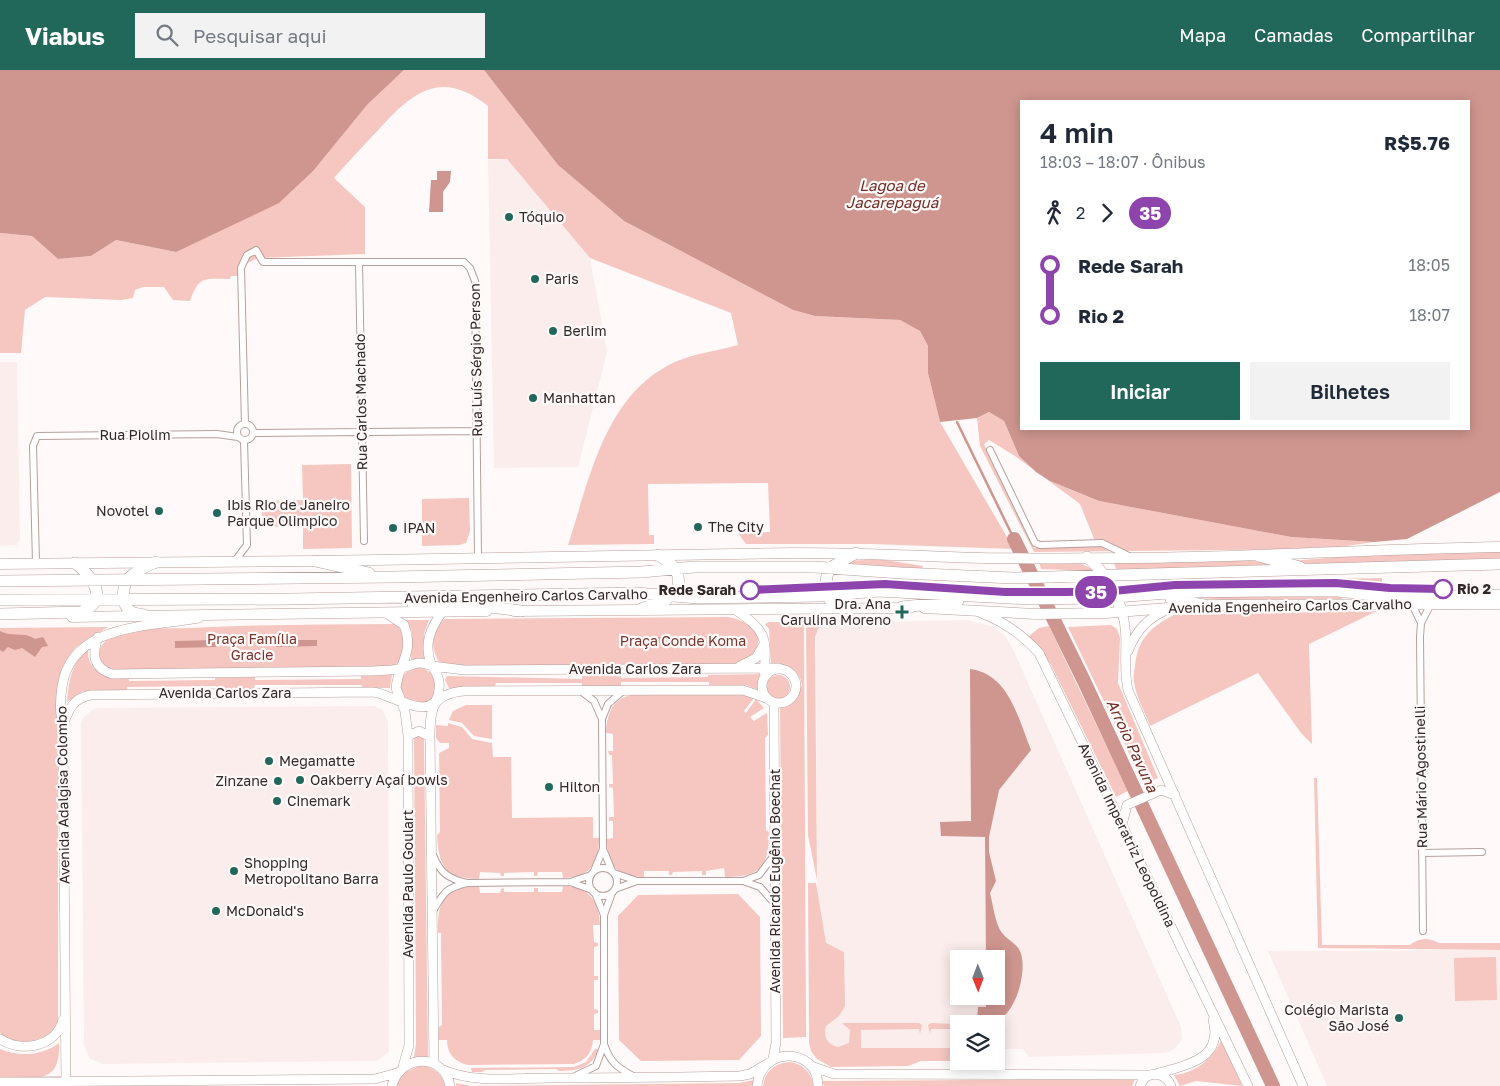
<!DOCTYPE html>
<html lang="pt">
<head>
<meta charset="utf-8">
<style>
	body { margin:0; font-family:"Golos Text",sans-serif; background:#f2f2f3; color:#1f2937; height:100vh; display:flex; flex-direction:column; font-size:19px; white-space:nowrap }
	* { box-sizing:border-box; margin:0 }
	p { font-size:16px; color:#747a83 }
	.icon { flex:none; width:28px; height:28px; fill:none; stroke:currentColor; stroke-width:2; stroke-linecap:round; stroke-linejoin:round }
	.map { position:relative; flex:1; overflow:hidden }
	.details { position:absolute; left:1020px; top:30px; width:450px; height:330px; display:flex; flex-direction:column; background:#fff; border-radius:0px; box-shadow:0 2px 12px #0003 }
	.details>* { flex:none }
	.badge { padding:0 10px; border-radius:16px; font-size:18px; line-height:32px }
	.needle { width:32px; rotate:179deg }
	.fabs { position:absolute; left:950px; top:880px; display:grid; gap:10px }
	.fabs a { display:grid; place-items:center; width:55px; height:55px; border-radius:0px; background:#fff; box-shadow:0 2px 12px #0003; font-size:25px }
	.map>.badge { position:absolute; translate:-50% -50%; box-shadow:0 0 0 2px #fff }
	.legs { display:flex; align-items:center; gap:8px; height:55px; padding:0 20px; font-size:16px }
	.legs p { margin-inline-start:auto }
	.summary { display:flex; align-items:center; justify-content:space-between; height:85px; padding:0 20px }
	h1 { font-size:28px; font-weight:600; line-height:38px }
	.button { display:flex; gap:10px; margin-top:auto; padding:10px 20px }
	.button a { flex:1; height:58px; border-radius:0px; background:#22685a; color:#fff; font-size:20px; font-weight:600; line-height:58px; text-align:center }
	.button a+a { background:#f2f2f3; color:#1f2937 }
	ul { padding:0 20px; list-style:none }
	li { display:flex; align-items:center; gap:18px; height:50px; font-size:19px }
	li i { display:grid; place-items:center; width:8px; height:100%; margin:0 6px; background:currentColor }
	li i::after { content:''; width:12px; height:12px; margin:-6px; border:4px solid; border-radius:50%; background:#fff }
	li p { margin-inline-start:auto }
	li:first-child i { background:linear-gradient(#0000 50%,currentColor 0) }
	li:last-child i { background:linear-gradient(currentColor 50%,#0000 0) }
	header { display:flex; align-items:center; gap:30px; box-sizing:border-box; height:70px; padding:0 25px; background:#22685a; color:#fff }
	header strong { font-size:24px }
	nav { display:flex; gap:28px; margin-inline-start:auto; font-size:18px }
	.search { width:350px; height:45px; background:#f2f2f3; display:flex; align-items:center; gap:12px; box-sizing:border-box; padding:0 18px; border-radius:0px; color:#747a83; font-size:19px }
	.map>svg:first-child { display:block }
	.built { fill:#fbedeb; fill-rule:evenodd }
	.green { fill:#f5c7c0; fill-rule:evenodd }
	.water { fill:#ce968f; fill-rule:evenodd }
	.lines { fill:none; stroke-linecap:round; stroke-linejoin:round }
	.stream { stroke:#ce968f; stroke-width:2.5 }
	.river { stroke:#ce968f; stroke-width:14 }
	.street-casing { stroke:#b69f9c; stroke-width:8 }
	.secondary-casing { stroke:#b69f9c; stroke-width:10 }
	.primary-casing { stroke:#b69f9c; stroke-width:11 }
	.highway-casing { stroke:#b69f9c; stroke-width:12 }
	.street { stroke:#fff; stroke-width:6 }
	.secondary { stroke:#fff; stroke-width:9 }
	.primary { stroke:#fff; stroke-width:10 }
	.highway { stroke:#fff; stroke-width:11 }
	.line-1-casing { stroke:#fff; stroke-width:11 }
	.line-1 { stroke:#8e44ad; stroke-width:8 }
	.poi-dot { fill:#22685a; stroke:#fffaf9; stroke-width:2 }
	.stop-1-dot { fill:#fff; stroke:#8e44ad; stroke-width:2.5 }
	.labels { text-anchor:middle; stroke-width:4.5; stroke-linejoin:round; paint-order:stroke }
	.poi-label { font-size:14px; fill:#312827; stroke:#fffaf9; text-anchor:start }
	.street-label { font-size:14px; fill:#312827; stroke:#fffaf9 }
	.stop-label { font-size:14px; font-weight:bold; fill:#312827; stroke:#fffaf9; text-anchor:start }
	.park-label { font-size:14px; fill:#77322b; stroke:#fffaf9 }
	.water-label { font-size:15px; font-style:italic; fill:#6f2b24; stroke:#fffaf9 }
</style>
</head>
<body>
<header>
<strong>Viabus</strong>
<div class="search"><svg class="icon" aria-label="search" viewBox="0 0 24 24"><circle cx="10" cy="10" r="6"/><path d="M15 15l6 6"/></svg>Pesquisar aqui</div>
<nav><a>Mapa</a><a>Camadas</a><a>Compartilhar</a></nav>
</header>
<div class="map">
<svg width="1500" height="1016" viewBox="0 0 1500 1016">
	<rect width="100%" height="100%" fill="#fffaf9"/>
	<path class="built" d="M 507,89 L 590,188 L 607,282 L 578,397 L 494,398 L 488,90 Z
		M 0,292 L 17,292 L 20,470 L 17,475 L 0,476 Z
		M 967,550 L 994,557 L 1005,566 L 1012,577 L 1181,957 L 1182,970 L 1173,980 L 1166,983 L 1029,987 L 1023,979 L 996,979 L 996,954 L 959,954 L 959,987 L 836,987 L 818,970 L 816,563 L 823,554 L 831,553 ZM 959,889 L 996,889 L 996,926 L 959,926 Z
		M 374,636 L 383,640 L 388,652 L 389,982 L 377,991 L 103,994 L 90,989 L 84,975 L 81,654 L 83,648 L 92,640 L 98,638 Z
		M 1500,880 L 1500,1016 L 1327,1016 L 1268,881 Z"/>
	<path class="green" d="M 404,0 L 484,0 L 558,95 L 624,151 L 793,240 L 815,246 L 900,250 L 920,261 L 928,276 L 928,303 L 940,352 L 1014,479 L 871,474 L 746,474 L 738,463 L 770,462 L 768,413 L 648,414 L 649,465 L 654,465 L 654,474 L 568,475 C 590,408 605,324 675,292 C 695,283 717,281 738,275 L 731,243 L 590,188 L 507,89 L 488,89 L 488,36 C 442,0 415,20 381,57 C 365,74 349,91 334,108 L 365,137 L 365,184 L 258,188 L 247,193 L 238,206 L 231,206 L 230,209 C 205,209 199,205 190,231 L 173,230 L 164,217 L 143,217 L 135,220 L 133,228 L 121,230 L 45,227 L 25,240 L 21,283 L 0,283 L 0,163 L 32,166 L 58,189 L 91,186 L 116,170 L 176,182 L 314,100 L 367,35 Z
		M 989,342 L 1004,351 L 1019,386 L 1036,402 L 1050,411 L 1099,431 L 1291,467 L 1374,472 L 1326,479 L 1034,482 L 980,376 L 977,348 ZM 989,370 L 1015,386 L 1080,434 L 1097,476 L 1034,478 L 984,374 Z
		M 351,394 L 352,478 L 303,479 L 303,456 L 262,457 L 262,431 L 303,430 L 302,395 Z
		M 469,428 L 470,461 L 466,473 L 459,475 L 422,476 L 422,429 Z
		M 1500,480 L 1500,491 L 1326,496 L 1292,491 L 1395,482 Z
		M 879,489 L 923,496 L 922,499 L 849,494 L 848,491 Z
		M 1247,490 L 1285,496 L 1117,501 L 1113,491 Z
		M 1039,492 L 1078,492 L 1096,501 L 1041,499 Z
		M 1382,508 L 1382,513 L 1337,511 L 1207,511 Z
		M 1342,524 L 1342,529 L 1226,530 L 1188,527 Z
		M 1377,541 L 1309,574 L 1312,674 L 1301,663 L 1258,603 L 1150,656 C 1145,642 1136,627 1134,612 C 1133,608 1134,602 1135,597 C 1137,570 1150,557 1174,545 Z
		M 728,547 C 760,553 770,575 741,594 L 451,596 L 439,592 C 430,576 431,563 444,549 Z
		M 405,550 L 429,550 L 424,564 L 426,589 L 411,589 L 412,562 Z
		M 769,552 L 804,552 L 806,967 L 783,968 L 780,637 L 796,628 L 802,615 C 799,598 787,595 771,593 L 769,559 L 765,554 Z
		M 806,552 L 822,552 L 823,554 L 818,559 L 815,567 L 817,810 L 808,765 Z
		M 396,554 C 407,563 408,592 392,596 L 113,600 L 103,595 C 95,582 101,571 115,565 C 137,556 167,559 190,558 C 259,554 328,555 396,554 Z
		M 1111,555 L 1117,559 L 1120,568 L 1118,613 L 1158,708 L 1144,714 L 1068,557 Z
		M 1049,556 L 1128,721 L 1116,727 L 1050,593 L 1029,566 L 1039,558 Z
		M 108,557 L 75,578 L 64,594 L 58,613 L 58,955 C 47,973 15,977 0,963 L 0,558 Z
		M 89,576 C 83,602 109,608 129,609 L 129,611 L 215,610 L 215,608 L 255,607 L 255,610 L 361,609 L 361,606 L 392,605 L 390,618 L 362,618 L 362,615 L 255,615 L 254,619 L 216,619 L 216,616 L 127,617 L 127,620 L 83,621 L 67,632 C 69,608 72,594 89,576 Z
		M400 616a18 18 0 1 1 36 0a18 18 0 1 1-36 0Z
		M 762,604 L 759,607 L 758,620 L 746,615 L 709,615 L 709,612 L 621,612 L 621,616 L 582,616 L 582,613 L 496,613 L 495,617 L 449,618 L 445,610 L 447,606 L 582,609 L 582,606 L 621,605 L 621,608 L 708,607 L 708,605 Z
		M766 617a12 12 0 1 1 24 0a12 12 0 1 1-24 0Z
		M 740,623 L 754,628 L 744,641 L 746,643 L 756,629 L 764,638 L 750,647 L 754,651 L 767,643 L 768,665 L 765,668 L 766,760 L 769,762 C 769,796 761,807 725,807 L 724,798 L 706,801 L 706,805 L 702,805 L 702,801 L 673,802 L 672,805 L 669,805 L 669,801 L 644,801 L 644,807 C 616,806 607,796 607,769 L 613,768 L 613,751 L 609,751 L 609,747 L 614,747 L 613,718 L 609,717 L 609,714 L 613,714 L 612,685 L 609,685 L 608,681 L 613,681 L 613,664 L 606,663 C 607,641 614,626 638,624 Z
		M 466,635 L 492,635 L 492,669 L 474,666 L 462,653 L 449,650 L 453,641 Z
		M 448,653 L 462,657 L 472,669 L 492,673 L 493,687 L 511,687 L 512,748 L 593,747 L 593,768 L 599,768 C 599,795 590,807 563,808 L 562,802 L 538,802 L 537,806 L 534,806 L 534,802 L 504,803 L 504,806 L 501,806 L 500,803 L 480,802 L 479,809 C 445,808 439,797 437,765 L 440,762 L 439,683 L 449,678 L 449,673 L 440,673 L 436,668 L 436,655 L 448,656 Z
		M 419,664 L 424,667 L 428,987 L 414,987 L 416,974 L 414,668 Z
		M 1314,708 L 1317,708 L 1322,875 L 1410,875 C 1419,868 1428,867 1439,873 L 1500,873 L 1500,880 L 1318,878 Z
		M 808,813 L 816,813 L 826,873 L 844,882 L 845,936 L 839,946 L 826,956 C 823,967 827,974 838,977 L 849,973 L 850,960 L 842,953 L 919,953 L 922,955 L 920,964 L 919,959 L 861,960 L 861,978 L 953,978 L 954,959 L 931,959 L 930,964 L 928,955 L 931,953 L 955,954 L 959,958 L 959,991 L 921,991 L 908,996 L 831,997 L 817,989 L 811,981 L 809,973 Z
		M 479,816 L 480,823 L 500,823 L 501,819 L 504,818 L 504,822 L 534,822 L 534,818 L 538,818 L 538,822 L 562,822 L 563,816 C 588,816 599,830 600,855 L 593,855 L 594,872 L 598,873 L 598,876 L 594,877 L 594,906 L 598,906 L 598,910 L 594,910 L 594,939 L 598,940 L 598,943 L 594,944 L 594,960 L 601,960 L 600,970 L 593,970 C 592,983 586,990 574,994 L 468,995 C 455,992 447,984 447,970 L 438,970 L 439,957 L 442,955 L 441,863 L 438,863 C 437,831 445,817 479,816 Z
		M 738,824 L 760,847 L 761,966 L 739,990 L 641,991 L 619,970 L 618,846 L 638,825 Z
		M 1496,887 L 1497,930 L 1455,931 L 1454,888 Z
		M 1222,968 L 1242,1016 L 1196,1011 L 1180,1016 L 1174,1005 C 1196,1003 1214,988 1222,968 Z
		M 59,973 C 61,1016 35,1007 0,1007 L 0,979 C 19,987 42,986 59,973 Z
		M 595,979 L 599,979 C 591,998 578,1001 559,1001 L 556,999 L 485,1000 L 482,1002 L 472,1002 L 471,998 L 574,997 L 586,992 Z
		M 790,992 C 804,995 811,1002 814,1016 L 763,1016 C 765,1001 775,993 790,992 Z
		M 419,996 C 433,996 441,1003 446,1016 L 396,1016 L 403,1003 Z
		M 1135,1009 L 1132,1016 L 824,1016 L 822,1011 Z
		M 754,1010 L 753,1016 L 456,1016 L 456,1013 L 471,1016 L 739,1013 Z"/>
	<path class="water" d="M 0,0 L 404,0 L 367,35 L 314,100 L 279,133 L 176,182 L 116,170 L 91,186 L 58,189 L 32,166 L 0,163 Z
		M 484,0 L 1500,0 L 1500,422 L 1407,469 L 1374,472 L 1291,467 L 1099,431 L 1050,411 L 1036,402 L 1019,386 L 1004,351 L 989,342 L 977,348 L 940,352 L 928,303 L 928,276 L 920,261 L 900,250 L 815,246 L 793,240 L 624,151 L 558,95 ZM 1021,31 L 1469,31 L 1469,359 L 1021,359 Z
		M 437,101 L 451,101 L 450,112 L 443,122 L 443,142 L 429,142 L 431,110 L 437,110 Z
		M 0,561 C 15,568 24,561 35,569 L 43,567 L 48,576 L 42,577 L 35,587 L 22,578 L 15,580 L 8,577 L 3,582 L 0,580 Z
		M 621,567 L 661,567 L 661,573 L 621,574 Z
		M 216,570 L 216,577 L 175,578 L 175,571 Z
		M 276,570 L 317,570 L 317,576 L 276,577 Z
		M 970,599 C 1009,604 1018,648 1031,680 L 999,720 L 989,767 L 989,782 L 996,811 L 990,823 C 993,834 995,854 1002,863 C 1007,869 1015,873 1019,879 C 1029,896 1017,940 1000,949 C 993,953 985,951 977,951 L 978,937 L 986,937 L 986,926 L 996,926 L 996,889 L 986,889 L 985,767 L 941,766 L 940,752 L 971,751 Z"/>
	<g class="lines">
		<path class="stream" d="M 957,352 L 1014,469"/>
		<path class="river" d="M 1014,469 L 1083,609 L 1273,1016"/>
		<g class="street-casing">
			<path id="street" d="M 359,192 L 364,471
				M237 362a8 8 0 1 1 16 0a8 8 0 1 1-16 0Z
				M 245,354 L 241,198 L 247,185 L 256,180 L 263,192 L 464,192 L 470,198 L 475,211 L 478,487
				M 253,363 L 477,361
				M 990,380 L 1035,473 L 1040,475 L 1102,473 L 1131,487
				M 234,492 L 247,475 L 244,371
				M 36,493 L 33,376 L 37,366 L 217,364 L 238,367
				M 1412,534 L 1421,553
				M 581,621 L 594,631 L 602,649 L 608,634 L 624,620
				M 602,649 L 603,779
				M 1422,783 L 1482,782
				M 775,784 L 759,805 L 743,811 L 760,817 L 775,834
				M 433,785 C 440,803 449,809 467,813 C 446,818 444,822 433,841
				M589 812a14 14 0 1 1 28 0a14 14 0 1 1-28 0Z
				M 594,801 L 603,779 L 612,801
				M 614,803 L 637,811 L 615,819
				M 591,805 L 570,812 L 592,820
				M 637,811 L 743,811
				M 467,813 L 570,812
				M 595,823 L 604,845
				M 1423,861 L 1420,567 L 1421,553 L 1431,534
				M 604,974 L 604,845 L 612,823
				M 575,1006 L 596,996 L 604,974 C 610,993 618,998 635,1007"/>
		</g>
		<g class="secondary-casing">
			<path id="secondary" d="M 736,540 C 764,560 768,566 764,602
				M 442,542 C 430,559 423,575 432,596 L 464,600 L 779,598
				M 979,542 C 1003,551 1022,564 1039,583 L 1248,1016
				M 1122,542 C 1130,568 1122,594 1128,620 L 1303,1016
				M 386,543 L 404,555 C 415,583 398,594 396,618 L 405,641 L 408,666 L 409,975 L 403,997
				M 1128,581 C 1137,559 1147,549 1168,539
				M 740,596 L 756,588 L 763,576
				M762 616a17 17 0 1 1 34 0a17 17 0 1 1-34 0Z
				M 63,655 C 69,639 73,628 91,625 L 373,622 C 389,623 431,653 438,625 C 441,614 439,606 432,596 C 416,590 416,594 402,598 C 393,601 382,600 373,601 L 112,604 C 93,598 92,585 98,567
				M 408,666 L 419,661 L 430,667
				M 1122,755 L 1127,735 L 1161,720 L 1175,725
				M 0,969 C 21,983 56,977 63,950
				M 773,989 L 776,973 L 774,633
				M 434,994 L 430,667 C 430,638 432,624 464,621 L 743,620 L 766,628
				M 811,996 L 834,1004 L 1149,1005
				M 441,999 C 474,1014 514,1008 550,1008 C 613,1008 677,1007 740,1006 L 750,1004 L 765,995
				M 1156,1004 C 1185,995 1224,990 1213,950
				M 0,1012 L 375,1009 L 397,1003
				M 66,1016 L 63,655 C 59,642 60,630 62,617 C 71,553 150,557 199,548
				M 392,1016 C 400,984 444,982 450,1016
				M 757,1016 C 761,975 818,977 818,1016
				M 1140,1016 L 1144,1008 C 1155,1001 1166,1004 1171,1016"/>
		</g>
		<g class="primary-casing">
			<path id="primary" d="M 0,494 L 315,491 L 796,483 C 858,483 920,486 981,488 C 1032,489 1083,488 1133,488 C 1255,487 1378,479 1500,477
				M 924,538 L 1036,544 L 1106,543 L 1204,535 L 1500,534
				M 514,541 L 910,538
				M 72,547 L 487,541"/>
		</g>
		<g class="highway-casing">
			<path id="highway" d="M 1259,486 L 1300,497
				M 1087,487 C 1105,502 1114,521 1122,542
				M 315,491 L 369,503
				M 0,511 L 393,507 L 642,502 L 694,497 L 814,497 L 901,503 L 1013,508 L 1500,494
				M 1171,529 L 1204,535
				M 0,530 L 291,529 L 636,523 L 698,528 L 821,526 L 878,521 L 1029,529 L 1102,528 L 1181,522 L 1283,521 L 1338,521 L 1395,527 L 1500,525
				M 413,535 L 483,536 L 521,541
				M 902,537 L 958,531
				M 852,538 L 832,533 C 825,522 824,510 830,498 L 856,483
				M 641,539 L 666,530 L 678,517 C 681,500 671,493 658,485
				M 0,544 L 81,542 C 111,531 92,506 75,493
				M 144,545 C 139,544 133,544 129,540 C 121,533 122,516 129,508 C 136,500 147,496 156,492"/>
		</g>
		<use href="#street" class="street"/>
		<use href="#secondary" class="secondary"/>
		<use href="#primary" class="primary"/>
		<use href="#highway" class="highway"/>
	</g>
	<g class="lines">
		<g class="line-1-casing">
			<path id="line-1" d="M 750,520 L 885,514 L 1005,522 L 1065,522 L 1113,521 L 1175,515 L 1336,513 L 1390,518 L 1443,519"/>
		</g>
		<use href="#line-1" class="line-1"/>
	</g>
	<g class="poi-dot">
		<circle cx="509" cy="147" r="5"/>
		<circle cx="535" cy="209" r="5"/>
		<circle cx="553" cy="261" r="5"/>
		<circle cx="533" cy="328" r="5"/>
		<circle cx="159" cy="441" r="5"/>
		<circle cx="217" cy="443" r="5"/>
		<circle cx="698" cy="457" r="5"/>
		<circle cx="393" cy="458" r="5"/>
		<path d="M899.5 534.5h5v5h5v5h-5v5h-5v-5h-5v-5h5z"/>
		<circle cx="269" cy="691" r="5"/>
		<circle cx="300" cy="710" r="5"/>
		<circle cx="278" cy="711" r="5"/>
		<circle cx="549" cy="717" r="5"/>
		<circle cx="277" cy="731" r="5"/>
		<circle cx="234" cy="801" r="5"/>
		<circle cx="216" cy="841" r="5"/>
		<circle cx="1399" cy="948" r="5"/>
	</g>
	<g class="stop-1-dot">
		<circle cx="1443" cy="519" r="9"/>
		<circle cx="750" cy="520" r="9"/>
	</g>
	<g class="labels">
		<g class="poi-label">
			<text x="519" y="152">Tóquio</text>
			<text x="545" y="214">Paris</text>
			<text x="563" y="266">Berlim</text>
			<text x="543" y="333">Manhattan</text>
			<text x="227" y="440">Ibis Rio de Janeiro<tspan x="227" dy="16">Parque Olimpico</tspan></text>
			<text x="149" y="446" text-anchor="end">Novotel</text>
			<text x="708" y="462">The City</text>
			<text x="403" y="463">IPAN</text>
			<text x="891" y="539" text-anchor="end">Dra. Ana<tspan x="891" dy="16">Carulina Moreno</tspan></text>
			<text x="279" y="696">Megamatte</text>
			<text x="310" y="715">Oakberry Açaí bowls</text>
			<text x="268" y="716" text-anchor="end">Zinzane</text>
			<text x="559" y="722">Hilton</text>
			<text x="287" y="736">Cinemark</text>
			<text x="244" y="798">Shopping<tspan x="244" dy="16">Metropolitano Barra</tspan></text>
			<text x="226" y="846">McDonald's</text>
			<text x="1389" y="945" text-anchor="end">Colégio Marista<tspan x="1389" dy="16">São José</tspan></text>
		</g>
		<g class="street-label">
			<text transform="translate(476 290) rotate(-91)" y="5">Rua Luís Sérgio Person</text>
			<text transform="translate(361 332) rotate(-91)" y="5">Rua Carlos Machado</text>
			<text x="135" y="370">Rua Piolim</text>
			<text transform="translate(526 526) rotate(-1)" y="5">Avenida Engenheiro Carlos Carvalho</text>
			<text transform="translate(1290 536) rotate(-1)" y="5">Avenida Engenheiro Carlos Carvalho</text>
			<text x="635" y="604">Avenida Carlos Zara</text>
			<text x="225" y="628">Avenida Carlos Zara</text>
			<text transform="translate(1421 707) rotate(-91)" y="5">Rua Mário Agostinelli</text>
			<text transform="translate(63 725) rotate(-91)" y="5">Avenida Adalgisa Colombo</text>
			<text transform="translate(1127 765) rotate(64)" y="5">Avenida Imperatriz Leopoldina</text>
			<text transform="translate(775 811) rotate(-90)" y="5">Avenida Ricardo Eugênio Boechat</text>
			<text transform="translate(408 814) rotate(-90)" y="5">Avenida Paulo Goulart</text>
		</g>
		<g class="stop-label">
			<text x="1457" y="524">Rio 2</text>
			<text x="736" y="525" text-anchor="end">Rede Sarah</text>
		</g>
		<g class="park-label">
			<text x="252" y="574">Praça Família<tspan x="252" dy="16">Gracie</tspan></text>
			<text x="683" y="576">Praça Conde Koma</text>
		</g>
		<g class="water-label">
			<text x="892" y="121">Lagoa de<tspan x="892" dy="17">Jacarepaguá</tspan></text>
			<text transform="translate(1132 676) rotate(65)" y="5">Arroio Pavuna</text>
		</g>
	</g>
</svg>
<div class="fabs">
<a><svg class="needle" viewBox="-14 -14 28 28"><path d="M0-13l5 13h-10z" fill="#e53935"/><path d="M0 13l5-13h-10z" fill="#747a83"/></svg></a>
<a><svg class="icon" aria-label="layers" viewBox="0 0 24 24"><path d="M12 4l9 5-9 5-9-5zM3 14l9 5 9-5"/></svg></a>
</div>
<b class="badge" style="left:1096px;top:522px;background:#8e44ad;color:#fff">35</b>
<section class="details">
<div class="summary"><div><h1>4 min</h1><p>18:03 – 18:07 · Ônibus</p></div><b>R$5.76</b></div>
<div class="legs"><svg class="icon" aria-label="walk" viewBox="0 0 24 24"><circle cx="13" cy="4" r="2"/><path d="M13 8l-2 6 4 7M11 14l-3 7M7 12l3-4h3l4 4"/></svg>2<svg class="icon" aria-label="forward" viewBox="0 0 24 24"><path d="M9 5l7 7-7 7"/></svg><b class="badge" style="background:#8e44ad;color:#fff">35</b></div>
<ul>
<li><i style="color:#8e44ad"></i><b>Rede Sarah</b><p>18:05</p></li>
<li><i style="color:#8e44ad"></i><b>Rio 2</b><p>18:07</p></li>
</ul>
<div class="button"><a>Iniciar</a><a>Bilhetes</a></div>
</section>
</div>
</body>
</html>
